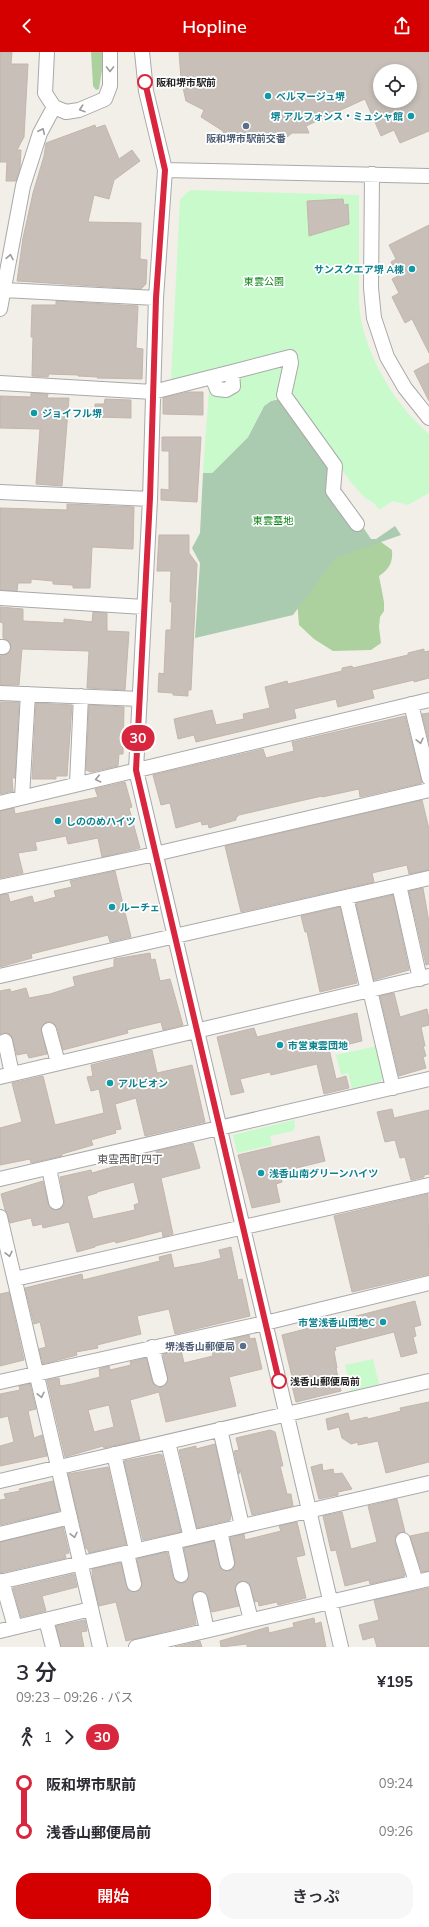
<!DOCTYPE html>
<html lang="ja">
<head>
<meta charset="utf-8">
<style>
	body { margin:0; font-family:Mulish,"Noto Sans JP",sans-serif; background:#f7f7f7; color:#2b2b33; height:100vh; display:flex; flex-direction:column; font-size:15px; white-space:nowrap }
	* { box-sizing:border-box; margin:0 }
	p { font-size:13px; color:#7c7c81 }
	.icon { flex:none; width:22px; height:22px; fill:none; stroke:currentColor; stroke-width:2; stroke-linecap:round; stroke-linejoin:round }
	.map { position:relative; height:1595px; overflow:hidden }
	.drawer { display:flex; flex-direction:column; background:#fff; flex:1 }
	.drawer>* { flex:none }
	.badge { padding:0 8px; border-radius:13px; font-size:14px; line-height:26px }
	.tools { position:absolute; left:373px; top:12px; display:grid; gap:8px }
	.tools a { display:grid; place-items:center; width:44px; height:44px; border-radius:50%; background:#fff; box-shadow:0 2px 6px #0003; font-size:20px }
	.map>.badge { position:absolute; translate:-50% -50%; box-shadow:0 0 0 2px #fff }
	.legs { display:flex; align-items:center; gap:6px; height:44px; padding:0 16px; font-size:13px }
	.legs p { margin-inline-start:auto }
	.headline { display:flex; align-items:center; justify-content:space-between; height:68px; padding:0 16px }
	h1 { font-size:22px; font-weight:600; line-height:30px }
	.primary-button { display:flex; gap:8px; margin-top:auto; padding:8px 16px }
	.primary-button a { flex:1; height:46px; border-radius:16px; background:#d40000; color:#fff; font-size:16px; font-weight:600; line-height:46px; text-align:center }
	.primary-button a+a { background:#f7f7f7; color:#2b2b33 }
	ul { padding:0 16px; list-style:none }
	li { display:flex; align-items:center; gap:14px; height:48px; font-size:15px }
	li i { display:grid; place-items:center; width:6px; height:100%; margin:0 5px; background:currentColor }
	li i::after { content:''; width:10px; height:10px; margin:-5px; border:3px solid; border-radius:50%; background:#fff }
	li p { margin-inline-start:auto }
	li:first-child i { background:linear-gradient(#0000 50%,currentColor 0) }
	li:last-child i { background:linear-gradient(currentColor 50%,#0000 0) }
	header { display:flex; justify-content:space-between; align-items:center; height:52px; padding:0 16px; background:#d40000; color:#fff; font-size:18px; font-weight:600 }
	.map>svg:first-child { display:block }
	.forest { fill:#add19e }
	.cemetery { fill:#aacbaf }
	.park { fill:#c8facc }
	.building { fill:#c7bfb8; stroke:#c4b6ab; fill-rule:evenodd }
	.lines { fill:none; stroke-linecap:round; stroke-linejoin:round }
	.minor-casing { stroke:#a9a9a9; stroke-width:16 }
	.minor { stroke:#fff; stroke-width:14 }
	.oneway { stroke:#9c9c9c }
	.line-1-casing { stroke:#fff; stroke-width:9 }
	.line-1 { stroke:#d7263d; stroke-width:6 }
	.stop-1-dot { fill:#fff; stroke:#d7263d; stroke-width:2 }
	.culture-dot { fill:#0f9aa8; stroke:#fff; stroke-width:1.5 }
	.service-dot { fill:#5c6f8a; stroke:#fff; stroke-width:1.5 }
	.labels { text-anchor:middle; stroke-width:3.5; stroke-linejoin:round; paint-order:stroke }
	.stop-label { font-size:10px; font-weight:bold; fill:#222; stroke:#fff; text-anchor:start }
	.culture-label { font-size:10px; font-weight:bold; fill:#0d838f; stroke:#fff; text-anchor:start }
	.service-label { font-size:10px; font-weight:bold; fill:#4e5e75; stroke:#fff }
	.park-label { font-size:10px; fill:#0c8416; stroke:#fff }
	.neighbourhood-label { font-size:11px; fill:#555; stroke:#fff }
</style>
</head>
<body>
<header><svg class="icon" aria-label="back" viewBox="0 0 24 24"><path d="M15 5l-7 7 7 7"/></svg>Hopline<svg class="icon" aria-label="share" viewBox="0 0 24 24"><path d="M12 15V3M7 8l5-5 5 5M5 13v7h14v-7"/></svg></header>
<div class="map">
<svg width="429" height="1595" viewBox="0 0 429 1595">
	<rect width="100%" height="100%" fill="#f2efe9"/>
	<path class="forest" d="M 91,0 L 102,0 L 103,12 L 99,37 L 96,38 L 93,34 Z
		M 366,488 L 381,490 L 392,498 C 393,511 389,517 379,524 L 384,550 L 384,559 L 380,565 L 379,575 L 381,591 L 371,598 L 333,599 L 314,587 L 299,573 L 295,524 Z"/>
	<path class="cemetery" d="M 289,345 L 342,417 L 338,438 L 371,487 L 376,487 L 395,474 L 401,483 L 335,506 L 293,563 L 195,586 L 200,511 L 192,496 L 200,481 L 203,421 L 212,421 L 248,385 L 264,354 L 271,349 Z"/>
	<path class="park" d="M 190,138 L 359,143 C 359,168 359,194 359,219 C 359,235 358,252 361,268 C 370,310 396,354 429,382 L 429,441 L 408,453 L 393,449 L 379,458 L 374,451 L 364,445 L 350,429 L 288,343 L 271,349 L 264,354 L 248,385 L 212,421 L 203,421 L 209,336 C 216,342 220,345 230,344 L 235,313 L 171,328 L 180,147 Z
		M 377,994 L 384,1024 L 380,1030 L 352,1037 L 348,1021 L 341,1023 L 336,1003 Z
		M 294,1068 L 295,1075 L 293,1079 L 270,1084 L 272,1093 L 237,1101 L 233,1083 Z
		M 373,1307 L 379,1332 L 351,1339 L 345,1313 Z"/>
	<path class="building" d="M 0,0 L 12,0 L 11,12 L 28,12 L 24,85 L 17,98 L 21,98 L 20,115 L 16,129 L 6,129 L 7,110 L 0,110 Z
		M 179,0 L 429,0 L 429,79 L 400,91 L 394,78 L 381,84 L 365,47 L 306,74 L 309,81 L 292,81 L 286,86 L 280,80 L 266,85 L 264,79 L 244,84 L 225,84 L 223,79 L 201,65 L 204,58 L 186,49 L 181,27 ZM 380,19 L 410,19 L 410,49 L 380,49 Z
		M 95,73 L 96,76 L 105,73 L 119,107 L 132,98 L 140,109 L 114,128 L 109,147 L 94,143 L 88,170 L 141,171 L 140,207 L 147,208 L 146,232 L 141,237 L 17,229 L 23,186 L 33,141 L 44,104 L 46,91 Z
		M 343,147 L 344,153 L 348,152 L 349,172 L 309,184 L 307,149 Z
		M 429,173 L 429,301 L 412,267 L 405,271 L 392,245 L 399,241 L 392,227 L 398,224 L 391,210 L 396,207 L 389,193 Z
		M 56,249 L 138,254 L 136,296 L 143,297 L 142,327 L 97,326 L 98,325 L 78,324 L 78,323 L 49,322 L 48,325 L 32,324 L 33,285 L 31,285 L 32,253 L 56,253 Z
		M 429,311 L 429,349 L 414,319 Z
		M 188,340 L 203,340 L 203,363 L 163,362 L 163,346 Z
		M 31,341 L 48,342 L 47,346 L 69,346 L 62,434 L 36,432 L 40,377 L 0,376 L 0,344 L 31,345 Z
		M 105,347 L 131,348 L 131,366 L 95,365 L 95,352 L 104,352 Z
		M 162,385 L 201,385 L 197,450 L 161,448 L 161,437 L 169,438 L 169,399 L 162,399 Z
		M 67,452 L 134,455 L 133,497 L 92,495 L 90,536 L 73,536 L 73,533 L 53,532 L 53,529 L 31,527 L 31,531 L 18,531 L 17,539 L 0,538 L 0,456 L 67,458 Z
		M 159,483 L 189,483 L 189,501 L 197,512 L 191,638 L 188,638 L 188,644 L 173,643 L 173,641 L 158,640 L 159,621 L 164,622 L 166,578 L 171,578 L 172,550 L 170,550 L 171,519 L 157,519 Z
		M 0,555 L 23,557 L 23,569 L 64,571 L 64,567 L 92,570 L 93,560 L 107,561 L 107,579 L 129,580 L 125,638 L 87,636 L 89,599 L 22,597 L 19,633 L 0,633 L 0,604 L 8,602 L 11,595 L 10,590 L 3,586 L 3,571 L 0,570 Z
		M 424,597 L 424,600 L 429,599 L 429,626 L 414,630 L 414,628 L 372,638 L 374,646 L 338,655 L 336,647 L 294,657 L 296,666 L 255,676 L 196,690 L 194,683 L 178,687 L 174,667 L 212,658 L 216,673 L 244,667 L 243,662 L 270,656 L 265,635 L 287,629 L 288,632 L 342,619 L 342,616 L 352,614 L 353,616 L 408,603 L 408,601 Z
		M 0,650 L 19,650 L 15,726 L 12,726 L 13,739 L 0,742 Z
		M 36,651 L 72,653 L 67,724 L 56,724 L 56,727 L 32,727 Z
		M 89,653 L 124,655 L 123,702 L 119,702 L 118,714 L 91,720 L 86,718 Z
		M 429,661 L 429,690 L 422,662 Z
		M 405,664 L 422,731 L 360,745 L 359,737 L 322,745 L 322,744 L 239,763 L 236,766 L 236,768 L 209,776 L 208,772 L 202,773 L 201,769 L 176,776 L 170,751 L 161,753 L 153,723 L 263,697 L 266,706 L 294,699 L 292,690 Z
		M 125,730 L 132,755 L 129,756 L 140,796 L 102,805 L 98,786 L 68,792 L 66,784 L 35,790 L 37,798 L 18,801 L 23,821 L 0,826 L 0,759 L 14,756 L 15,762 L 98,745 L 95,737 Z
		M 422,748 L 429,777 L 429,818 L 409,822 L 407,813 L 372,821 L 374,830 L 241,860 L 225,794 Z
		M 115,819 L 131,885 L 110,890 L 108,883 L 31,902 L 32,906 L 0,915 L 0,843 L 8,842 L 10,850 L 32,844 L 34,851 L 56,845 L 54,839 L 72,835 L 70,829 Z
		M 423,836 L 429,870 L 429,912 L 426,913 L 409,839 Z
		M 393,843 L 409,918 L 374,928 L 356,851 Z
		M 340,855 L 357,931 L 320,940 L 307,880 L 305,880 L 301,864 Z
		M 150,901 L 151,908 L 155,907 L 160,929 L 170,927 L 183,973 L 163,978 L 161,970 L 127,978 L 128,981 L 63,998 L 57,975 L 52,970 L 47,970 L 41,976 L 47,1002 L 29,1006 L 27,1001 L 17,1003 L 11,983 L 7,981 L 0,982 L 0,939 L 10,937 L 11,940 L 26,936 L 29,946 L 50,942 L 75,934 L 73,925 L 114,915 L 114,907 Z
		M 394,941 L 400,965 L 427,957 L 429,967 L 429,973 L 421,975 L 425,994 L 423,994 L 426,1004 L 423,1005 L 426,1016 L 399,1024 L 380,944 Z
		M 357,961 L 362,989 L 329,997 L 336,1027 L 346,1024 L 349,1036 L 324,1042 L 317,1012 L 271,1023 L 270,1020 L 240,1027 L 244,1040 L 231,1043 L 217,985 L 254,976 L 257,985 Z
		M 152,998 L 157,1021 L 192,1013 L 205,1070 L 145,1084 L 136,1046 L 115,1052 L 121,1077 L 115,1078 L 116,1081 L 91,1088 L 93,1093 L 62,1102 L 62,1104 L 31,1111 L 30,1107 L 0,1113 L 0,1076 L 22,1070 L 12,1031 L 43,1024 L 55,1073 L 104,1061 L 99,1037 L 91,1039 L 87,1025 L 93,1024 L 91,1013 Z
		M 392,1057 L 394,1066 L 429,1058 L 429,1122 L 424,1123 L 424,1125 L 411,1128 L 405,1105 L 400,1106 L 395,1088 L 385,1090 L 377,1060 Z
		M 319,1084 L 325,1109 L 280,1120 L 282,1130 L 276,1132 L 280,1150 L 252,1156 L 238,1103 Z
		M 193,1091 L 200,1116 L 161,1126 L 173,1182 L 163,1185 L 162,1179 L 116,1191 L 115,1189 L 95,1194 L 95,1195 L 77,1200 L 69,1170 L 43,1176 L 42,1172 L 33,1174 L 31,1166 L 10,1171 L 8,1163 L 5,1158 L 1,1142 L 43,1129 L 49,1155 L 58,1158 L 64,1153 L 64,1149 L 60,1125 L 91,1118 L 92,1121 L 137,1108 L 138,1110 L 158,1105 L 156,1099 ZM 134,1130 L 139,1151 L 134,1153 L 135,1158 L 93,1167 L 87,1144 L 97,1141 L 97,1140 Z
		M 428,1142 L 429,1222 L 352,1240 L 334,1164 Z
		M 231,1195 L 238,1228 L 242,1227 L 250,1264 L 175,1282 L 169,1257 L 137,1264 L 141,1282 L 97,1293 L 98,1296 L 76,1300 L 77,1303 L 43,1312 L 39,1297 L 46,1295 L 40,1270 L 34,1272 L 25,1236 L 82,1222 L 83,1228 L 160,1209 L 159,1205 L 171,1202 L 174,1216 L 201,1211 L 221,1206 L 219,1198 Z
		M 9,1240 L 24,1308 L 0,1314 L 0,1242 Z
		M 415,1249 L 421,1273 L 414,1275 L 416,1284 L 413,1285 L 417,1301 L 401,1305 L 394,1280 L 335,1295 L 336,1298 L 334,1299 L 337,1316 L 336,1316 L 341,1339 L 296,1350 L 292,1334 L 294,1333 L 282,1283 Z
		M 249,1283 L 250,1287 L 255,1286 L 262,1317 L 229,1325 L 236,1354 L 166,1370 L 159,1340 L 130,1348 L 140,1388 L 104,1396 L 103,1394 L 65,1405 L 47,1328 L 59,1326 L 60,1334 L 72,1332 L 100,1325 L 99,1317 L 109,1314 L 110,1318 L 131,1313 L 130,1310 L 146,1306 L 152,1329 L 157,1335 L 162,1335 L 168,1329 L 163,1302 L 181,1298 L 184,1311 L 213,1304 L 212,1299 L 226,1296 L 224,1289 ZM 109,1353 L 114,1375 L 94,1380 L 88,1358 Z
		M 30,1332 L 36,1357 L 28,1359 L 34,1386 L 42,1383 L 47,1404 L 0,1414 L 0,1394 L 14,1390 L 8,1364 L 0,1366 L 0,1342 L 20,1338 L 19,1334 Z
		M 429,1350 L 429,1410 L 386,1421 L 378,1389 L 358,1393 L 358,1390 L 351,1392 L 342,1386 L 339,1375 L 328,1378 L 326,1367 L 348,1361 L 350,1369 L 367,1365 L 368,1367 L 401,1359 L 400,1356 Z
		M 270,1378 L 275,1380 L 277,1388 L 283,1414 L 280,1414 L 287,1442 L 291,1442 L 293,1454 L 252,1463 L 240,1417 L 239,1422 L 234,1399 L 239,1398 L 236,1386 Z
		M 215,1392 L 231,1463 L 230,1468 L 197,1476 L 179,1398 L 196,1394 L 196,1397 Z
		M 160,1402 L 162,1403 L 181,1480 L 143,1488 L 124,1409 Z
		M 322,1412 L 323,1419 L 333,1417 L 334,1422 L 342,1421 L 352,1437 L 338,1440 L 338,1443 L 319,1447 L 311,1415 Z
		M 108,1415 L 126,1492 L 89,1501 L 87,1496 L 86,1497 L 68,1422 Z
		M 53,1429 L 60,1459 L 0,1473 L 0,1448 L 6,1447 L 4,1442 L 20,1439 L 19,1437 Z
		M 397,1447 L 405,1480 L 397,1482 L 395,1490 L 405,1524 L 370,1532 L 369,1528 L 345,1534 L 336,1498 L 331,1499 L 323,1464 L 342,1460 L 351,1497 L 377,1490 L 368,1454 Z
		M 297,1470 L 305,1503 L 296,1505 L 306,1546 L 278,1553 L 277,1550 L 259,1554 L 258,1549 L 255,1550 L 249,1531 L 241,1529 L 235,1535 L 239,1554 L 212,1560 L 206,1542 L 198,1539 L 192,1545 L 196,1572 L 126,1589 L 116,1550 L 99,1554 L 93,1529 L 92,1518 L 93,1517 L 121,1511 L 128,1537 L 136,1540 L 140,1538 L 142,1531 L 137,1507 L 167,1500 L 173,1525 L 178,1531 L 183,1531 L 187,1529 L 189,1522 L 184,1496 L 214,1489 L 220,1516 L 229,1519 L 233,1517 L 235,1510 L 230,1486 L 244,1482 L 245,1488 L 281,1479 L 279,1474 Z
		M 63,1475 L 69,1501 L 65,1502 L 66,1506 L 0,1521 L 0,1490 Z
		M 429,1480 L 429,1519 L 422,1520 L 410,1484 Z
		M 74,1522 L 77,1535 L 42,1544 L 46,1559 L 21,1565 L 13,1536 Z
		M 429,1536 L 429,1595 L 377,1595 L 374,1585 L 363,1588 L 359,1573 L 379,1568 L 374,1548 Z
		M 314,1566 L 315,1572 L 321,1570 L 326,1595 L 247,1595 L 247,1592 L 221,1595 L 220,1589 L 268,1575 L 269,1581 L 294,1575 L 293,1571 Z
		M 85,1568 L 87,1579 L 81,1580 L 84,1595 L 61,1595 L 56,1574 Z
		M 200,1589 L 202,1595 L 175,1595 Z"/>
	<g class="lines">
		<g class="minor-casing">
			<path id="minor" d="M 47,0 L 45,41 L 54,55 L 66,60 L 79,58 L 105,47 L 110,34 L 110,0
				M 142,0 L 146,39 L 165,118 L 156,246 L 150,447 L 136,718 L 341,1595
				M 165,118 L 429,124
				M 372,122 L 371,236 L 374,266 L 387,305 L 405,336 L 429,366
				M 4,238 L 156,246
				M 0,257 L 23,134 L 40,81 L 54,55
				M 232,320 L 290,305 L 291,311 L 284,343 L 335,414 L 333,439 L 357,472
				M 0,331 L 153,340 L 212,325 L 217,337 L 226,338 L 233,334 L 232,320 L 212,325
				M 0,440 L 150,447
				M 0,546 L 144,555
				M 0,595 L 3,595
				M 0,641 L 140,647
				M 411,652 L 429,726
				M 77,732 L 81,644
				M 22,745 L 28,642
				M 0,751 L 429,648
				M 399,833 L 420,927
				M 0,835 L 155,802 L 429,738
				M 346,845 L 368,939
				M 0,924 L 429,826
				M 370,938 L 393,1036
				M 49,978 L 58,1011
				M 5,989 L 12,1022
				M 0,1025 L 429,924
				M 49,1116 L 56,1150
				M 0,1127 L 429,1027
				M 0,1165 L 100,1595
				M 15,1227 L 429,1133
				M 152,1295 L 160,1327
				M 0,1330 L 265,1271 L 429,1231
				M 220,1377 L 242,1474
				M 168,1390 L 191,1486
				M 114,1402 L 136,1498
				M 0,1429 L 429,1329
				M 220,1479 L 227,1511
				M 0,1482 L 70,1465
				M 403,1488 L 416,1530
				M 174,1490 L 181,1523
				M 127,1501 L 134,1532
				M 2,1529 L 15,1575
				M 0,1530 L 429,1431
				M 243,1537 L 251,1568
				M 200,1547 L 207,1578
				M 46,1568 L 53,1595
				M 0,1579 L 91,1557
				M 136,1595 L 429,1527"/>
		</g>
		<use href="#minor" class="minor"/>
	</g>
	<defs><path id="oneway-chevron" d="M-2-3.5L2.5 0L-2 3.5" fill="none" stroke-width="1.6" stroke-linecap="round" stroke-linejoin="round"/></defs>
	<g class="oneway">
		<use href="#oneway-chevron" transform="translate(110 17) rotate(90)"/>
		<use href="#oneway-chevron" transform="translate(82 57) rotate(162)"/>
		<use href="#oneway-chevron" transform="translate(42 79) rotate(-65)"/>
		<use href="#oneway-chevron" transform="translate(10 205) rotate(-79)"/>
		<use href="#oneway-chevron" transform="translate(420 689) rotate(77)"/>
		<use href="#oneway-chevron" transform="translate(98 727) rotate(167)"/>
		<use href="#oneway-chevron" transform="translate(9 1202) rotate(77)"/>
		<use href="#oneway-chevron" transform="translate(41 1343) rotate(77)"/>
		<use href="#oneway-chevron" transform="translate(74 1483) rotate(77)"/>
	</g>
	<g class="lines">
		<g class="line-1-casing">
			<path id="line-1" d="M 145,30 L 165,118 L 156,246 L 150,446 L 136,718 L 279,1329"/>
		</g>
		<use href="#line-1" class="line-1"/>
	</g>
	<g class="stop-1-dot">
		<circle cx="145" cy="30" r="7"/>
		<circle cx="279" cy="1329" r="7"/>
	</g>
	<g class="culture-dot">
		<circle cx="268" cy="44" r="4"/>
		<circle cx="411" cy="64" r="4"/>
		<circle cx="412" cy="217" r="4"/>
		<circle cx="34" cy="361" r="4"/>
		<circle cx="58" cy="769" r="4"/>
		<circle cx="112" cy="855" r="4"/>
		<circle cx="280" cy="993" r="4"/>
		<circle cx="110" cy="1031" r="4"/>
		<circle cx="261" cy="1121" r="4"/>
		<circle cx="383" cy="1270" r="4"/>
	</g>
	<g class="service-dot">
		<circle cx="246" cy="74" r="4"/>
		<circle cx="243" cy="1294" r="4"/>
	</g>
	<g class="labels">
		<g class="stop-label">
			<text x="156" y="34">阪和堺市駅前</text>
			<text x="290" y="1333">浅香山郵便局前</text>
		</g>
		<g class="culture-label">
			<text x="276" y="48">ベルマージュ堺</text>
			<text x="403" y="68" text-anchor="end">堺 アルフォンス・ミュシャ館</text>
			<text x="404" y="221" text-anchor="end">サンスクエア堺 A棟</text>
			<text x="42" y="365">ジョイフル堺</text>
			<text x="66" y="773">しののめハイツ</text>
			<text x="120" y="859">ルーチェ</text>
			<text x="288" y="997">市営東雲団地</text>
			<text x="118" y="1035">アルビオン</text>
			<text x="269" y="1125">浅香山南グリーンハイツ</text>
			<text x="375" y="1274" text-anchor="end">市営浅香山団地C</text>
		</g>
		<g class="service-label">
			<text x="246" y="90">阪和堺市駅前交番</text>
			<text x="235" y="1298" text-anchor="end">堺浅香山郵便局</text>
		</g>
		<g class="park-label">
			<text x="264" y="233">東雲公園</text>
			<text x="273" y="472">東雲墓地</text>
		</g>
		<g class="neighbourhood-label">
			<text x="130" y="1111">東雲西町四丁</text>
		</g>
	</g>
</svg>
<div class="tools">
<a><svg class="icon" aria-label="locate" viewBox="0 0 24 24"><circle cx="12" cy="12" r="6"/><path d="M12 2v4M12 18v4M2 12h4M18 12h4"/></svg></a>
</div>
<b class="badge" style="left:138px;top:686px;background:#d7263d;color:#fff">30</b>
</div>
<section class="drawer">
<div class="headline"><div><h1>3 分</h1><p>09:23 – 09:26 · バス</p></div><b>¥195</b></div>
<div class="legs"><svg class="icon" aria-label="walk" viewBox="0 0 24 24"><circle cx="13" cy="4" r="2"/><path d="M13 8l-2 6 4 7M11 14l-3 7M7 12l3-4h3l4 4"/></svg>1<svg class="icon" aria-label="forward" viewBox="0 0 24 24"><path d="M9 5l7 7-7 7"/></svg><b class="badge" style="background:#d7263d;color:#fff">30</b></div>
<ul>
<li><i style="color:#d7263d"></i><b>阪和堺市駅前</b><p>09:24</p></li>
<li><i style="color:#d7263d"></i><b>浅香山郵便局前</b><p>09:26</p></li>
</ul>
<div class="primary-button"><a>開始</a><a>きっぷ</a></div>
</section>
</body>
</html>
